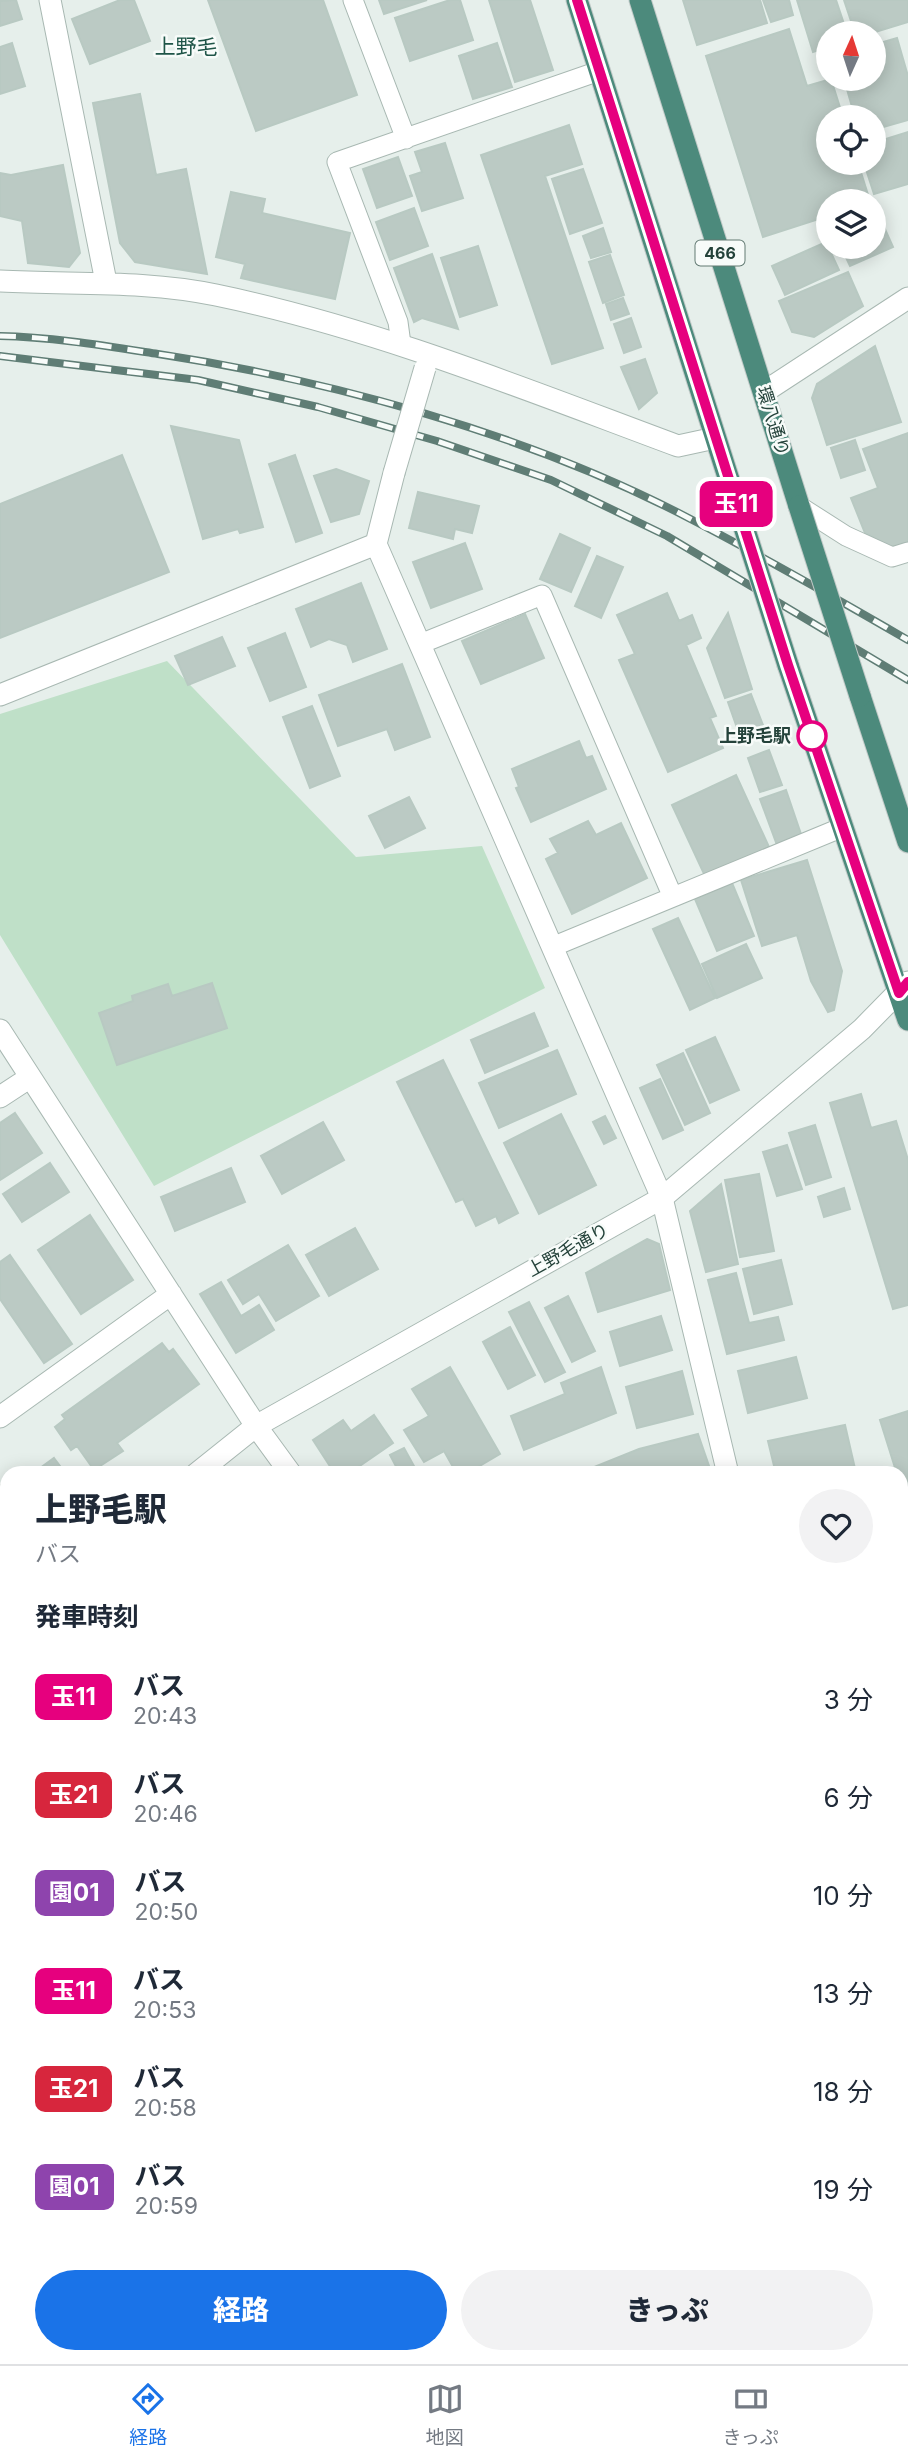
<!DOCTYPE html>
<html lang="ja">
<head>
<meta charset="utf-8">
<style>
	body { margin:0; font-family:Inter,"Noto Sans JP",sans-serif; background:#f2f2f3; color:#1f2937; height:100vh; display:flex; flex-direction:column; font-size:26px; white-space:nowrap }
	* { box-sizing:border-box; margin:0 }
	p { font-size:23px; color:#747a83 }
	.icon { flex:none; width:38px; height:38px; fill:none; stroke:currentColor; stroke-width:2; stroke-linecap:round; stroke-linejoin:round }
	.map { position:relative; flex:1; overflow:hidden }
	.panel { position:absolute; left:0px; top:1466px; width:908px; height:898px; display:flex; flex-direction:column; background:#fff; border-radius:21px 21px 0 0; box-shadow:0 4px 18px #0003 }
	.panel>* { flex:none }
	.badge { padding:0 14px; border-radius:10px; font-size:24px; line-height:46px }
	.needle { width:46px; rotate:3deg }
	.fabs { position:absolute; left:816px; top:21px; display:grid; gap:14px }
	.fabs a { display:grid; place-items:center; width:70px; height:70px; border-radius:50%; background:#fff; box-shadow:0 4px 18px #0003; font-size:35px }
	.map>.badge { position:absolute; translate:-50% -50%; box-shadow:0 0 0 4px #fff }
	h2 { padding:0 35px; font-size:26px; line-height:63px }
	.round { display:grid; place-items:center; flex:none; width:74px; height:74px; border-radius:37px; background:#f2f2f3 }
	.head { display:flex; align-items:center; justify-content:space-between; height:119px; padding:0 35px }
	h1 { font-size:33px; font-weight:800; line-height:52px }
	.cta { display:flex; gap:14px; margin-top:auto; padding:14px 35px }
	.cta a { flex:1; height:80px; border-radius:42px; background:#1a73e8; color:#fff; font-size:28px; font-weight:800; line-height:80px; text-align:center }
	.cta a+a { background:#f2f2f3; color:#1f2937 }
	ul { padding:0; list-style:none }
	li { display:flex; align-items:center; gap:21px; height:98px; padding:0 35px }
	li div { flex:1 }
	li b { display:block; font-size:26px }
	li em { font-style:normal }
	li .badge { min-width:77px; font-weight:700; text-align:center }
	.tabs { display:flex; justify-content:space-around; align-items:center; height:98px; border-top:2px solid #e0e1e3; background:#fff; font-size:19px; color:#747a83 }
	.tabs a { display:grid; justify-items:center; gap:4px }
	.tabs .active { color:#1a73e8 }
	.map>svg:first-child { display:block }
	.green { fill:#bfe0c8 }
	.building { fill:#bbcac4; stroke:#b8c9c2; stroke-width:2 }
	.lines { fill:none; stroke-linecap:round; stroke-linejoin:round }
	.service-casing { stroke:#a8b8b2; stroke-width:21 }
	.minor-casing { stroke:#a8b8b2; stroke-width:23 }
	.tertiary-casing { stroke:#a8b8b2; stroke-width:23 }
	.trunk-casing { stroke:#c2cac8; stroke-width:23 }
	.path { stroke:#86b3a5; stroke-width:4.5; stroke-dasharray:3.5 5; stroke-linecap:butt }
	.service { stroke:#fff; stroke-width:19 }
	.minor { stroke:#fff; stroke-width:21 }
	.tertiary { stroke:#fff; stroke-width:21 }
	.trunk { stroke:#4c8a7c; stroke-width:21 }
	.rail-casing { stroke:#5f7d75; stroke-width:8 }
	.rail { stroke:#f7fbf9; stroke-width:5; stroke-dasharray:16; stroke-linecap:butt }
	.minor-bridge-casing { stroke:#a8b8b2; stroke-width:23; stroke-linecap:butt }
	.trunk-bridge-casing { stroke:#c2cac8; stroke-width:23; stroke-linecap:butt }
	.minor-bridge { stroke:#fff; stroke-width:21 }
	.trunk-bridge { stroke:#4c8a7c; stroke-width:21 }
	.line-casing { stroke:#fff; stroke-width:16 }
	.line { stroke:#e6007e; stroke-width:10 }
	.stop-dot { fill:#fff; stroke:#e6007e; stroke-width:3.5 }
	.labels { text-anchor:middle; stroke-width:5; stroke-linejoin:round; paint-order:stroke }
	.shield { fill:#f7fbf9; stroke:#637a73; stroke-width:2 }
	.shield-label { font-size:16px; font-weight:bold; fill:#24423a }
	.street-label { font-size:18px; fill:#24423a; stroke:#f7fbf9 }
	.stop-label { font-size:18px; font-weight:bold; fill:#24423a; stroke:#f7fbf9; text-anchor:end }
	.quarter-label { font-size:21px; fill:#1f5548; stroke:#f7fbf9 }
</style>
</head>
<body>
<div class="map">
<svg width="908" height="2364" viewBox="0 0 908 2364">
	<rect width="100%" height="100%" fill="#e6efeb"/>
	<path class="green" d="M 167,661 L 356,857 L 482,846 L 545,988 L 154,1186 L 0,935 L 0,714 Z
		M 0,1804 L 7,1813 L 7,2342 L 0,2329 Z
		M 15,2357 L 193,2357 L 198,2364 L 19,2364 Z"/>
	<path class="building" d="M 16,0 L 22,19 L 0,26 L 0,1 Z
		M 120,0 L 134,0 L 150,41 L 90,64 L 72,19 Z
		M 208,0 L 323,0 L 357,95 L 256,131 Z
		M 379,0 L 427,0 L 384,14 Z
		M 450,0 L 460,0 L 473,40 L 410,61 L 395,18 Z
		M 489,0 L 530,0 L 553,70 L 515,82 Z
		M 683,0 L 760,0 L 767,23 L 697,45 Z
		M 763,0 L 789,0 L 793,15 L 771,22 Z
		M 797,0 L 836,0 L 847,33 L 828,33 L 828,47 L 813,52 Z
		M 844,0 L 908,0 L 908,22 L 872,33 L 855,33 Z
		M 789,29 L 807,86 L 831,79 L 843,117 L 828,117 L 828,163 L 858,163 L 870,201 L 828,201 L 828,216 L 763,237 L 706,56 Z
		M 897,38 L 908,76 L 908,120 L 873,130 L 873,117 L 855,117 L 844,79 L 873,79 L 873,45 Z
		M 12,43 L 25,86 L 0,94 L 0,47 Z
		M 497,43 L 512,87 L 473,99 L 459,56 Z
		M 140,94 L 156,175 L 186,169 L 207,274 L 135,262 L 120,243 L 93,103 Z
		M 569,125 L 582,164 L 545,176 L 603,348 L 552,364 L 481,155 Z
		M 908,132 L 908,184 L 874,194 L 864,163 L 873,163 L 873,143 Z
		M 445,143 L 463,198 L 422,211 L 410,176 L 422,172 L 415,152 Z
		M 398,157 L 412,196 L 377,208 L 363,169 Z
		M 63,165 L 80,253 L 69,267 L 28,263 L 22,221 L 0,216 L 0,173 L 11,175 Z
		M 583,169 L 602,223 L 570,234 L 552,179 Z
		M 231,192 L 265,199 L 262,213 L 350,233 L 335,299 L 241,278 L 245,264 L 216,257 Z
		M 414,208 L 428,246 L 390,260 L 376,222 Z
		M 880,218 L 893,247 L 850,266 L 841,247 L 873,247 L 873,221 Z
		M 603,228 L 611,252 L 591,258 L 583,236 Z
		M 826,242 L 839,270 L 785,295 L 772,266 Z
		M 478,246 L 497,305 L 460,317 L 441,258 Z
		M 432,254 L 458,329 L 422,318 L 414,322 L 394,268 Z
		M 610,255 L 624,295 L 603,303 L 589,262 Z
		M 848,272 L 863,306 L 814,337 L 792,332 L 779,301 Z
		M 623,298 L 629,314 L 611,320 L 606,304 Z
		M 631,318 L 641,347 L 624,353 L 614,324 Z
		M 875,346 L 901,422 L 827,445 L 812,398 L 817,384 Z
		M 645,359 L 657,393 L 639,409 L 621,367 Z
		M 171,426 L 239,440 L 263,527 L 240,533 L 238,529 L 203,539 Z
		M 908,433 L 908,547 L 899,551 L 865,533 L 851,498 L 878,488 L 863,449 Z
		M 855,440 L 865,470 L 841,478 L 831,448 Z
		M 122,455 L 169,572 L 0,638 L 0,504 Z
		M 295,455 L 322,533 L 296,542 L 269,464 Z
		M 336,469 L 369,481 L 359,514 L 331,522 L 314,476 Z
		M 418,492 L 479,506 L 472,533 L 455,529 L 453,539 L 409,528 Z
		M 560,534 L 590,548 L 571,592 L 540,579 Z
		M 465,543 L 482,589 L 431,608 L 413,562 Z
		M 597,556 L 623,567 L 601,618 L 575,606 Z
		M 361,583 L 387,649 L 353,662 L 347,645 L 329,639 L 311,647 L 296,609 Z
		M 667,593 L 679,621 L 692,615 L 701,638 L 686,645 L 716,716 L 710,718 L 723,748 L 668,772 L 619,660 L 635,654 L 617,615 Z
		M 728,613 L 752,689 L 725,698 L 707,648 Z
		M 525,614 L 544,658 L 481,684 L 462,641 Z
		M 285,633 L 306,687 L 270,701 L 248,648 Z
		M 222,637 L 235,666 L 188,685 L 175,656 Z
		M 402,664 L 430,737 L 395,750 L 387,729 L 338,746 L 319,695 Z
		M 751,694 L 766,733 L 742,742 L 728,702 Z
		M 312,706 L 340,776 L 310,788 L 283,717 Z
		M 579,741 L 586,758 L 592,756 L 606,789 L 531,822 L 516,788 L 519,787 L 512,769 Z
		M 769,750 L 782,785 L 760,792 L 748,758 Z
		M 736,775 L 769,847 L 705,876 L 672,805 Z
		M 786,790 L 802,837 L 777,845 L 760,799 Z
		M 409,797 L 425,828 L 385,848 L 369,816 Z
		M 588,821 L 596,835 L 621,823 L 647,878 L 572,914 L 546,859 L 558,853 L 550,839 Z
		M 807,860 L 842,971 L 834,1010 L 828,1012 L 811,981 L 797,935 L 762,946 L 741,880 Z
		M 732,883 L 754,936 L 717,951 L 695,899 Z
		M 678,918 L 715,998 L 690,1010 L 653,929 Z
		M 746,944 L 762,978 L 717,998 L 702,964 Z
		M 212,983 L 227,1028 L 117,1065 L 99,1013 L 133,1001 L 132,996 L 168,984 L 172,996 Z
		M 534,1013 L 548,1046 L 485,1073 L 471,1040 Z
		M 715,1037 L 739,1090 L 710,1103 L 686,1050 Z
		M 557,1050 L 576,1094 L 499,1128 L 479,1083 Z
		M 683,1053 L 710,1113 L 685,1125 L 657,1065 Z
		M 443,1060 L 518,1213 L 499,1223 L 496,1216 L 476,1226 L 463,1199 L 456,1202 L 397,1082 Z
		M 660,1079 L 683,1130 L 663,1139 L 640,1088 Z
		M 861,1094 L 871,1128 L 896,1121 L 908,1160 L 908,1305 L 893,1309 L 830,1103 Z
		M 15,1113 L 42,1153 L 0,1180 L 0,1123 Z
		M 561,1114 L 596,1185 L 539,1214 L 504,1143 Z
		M 605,1116 L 616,1138 L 604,1144 L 593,1122 Z
		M 323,1122 L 344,1160 L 282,1194 L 261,1156 Z
		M 815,1125 L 831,1177 L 806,1185 L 789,1133 Z
		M 787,1145 L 802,1189 L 777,1196 L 763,1152 Z
		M 50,1163 L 69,1192 L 22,1222 L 3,1194 Z
		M 231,1168 L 245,1202 L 175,1231 L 161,1197 Z
		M 759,1174 L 774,1251 L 740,1257 L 725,1180 Z
		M 721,1184 L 738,1264 L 706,1272 L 690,1211 Z
		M 844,1188 L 850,1209 L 824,1217 L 818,1197 Z
		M 90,1215 L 133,1280 L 81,1314 L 38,1250 Z
		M 355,1228 L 378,1269 L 329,1296 L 306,1255 Z
		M 647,1239 L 659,1244 L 670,1290 L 598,1312 L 586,1273 Z
		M 288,1245 L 319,1296 L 276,1321 L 259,1294 L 243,1304 L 228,1280 Z
		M 10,1255 L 72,1344 L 44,1363 L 0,1299 L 0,1262 Z
		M 781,1260 L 792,1304 L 754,1314 L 743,1269 Z
		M 736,1273 L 749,1323 L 778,1317 L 784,1340 L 727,1354 L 708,1280 Z
		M 221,1282 L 241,1316 L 259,1305 L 274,1330 L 236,1353 L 200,1294 Z
		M 568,1296 L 595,1351 L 572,1362 L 545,1308 Z
		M 529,1302 L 565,1372 L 545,1382 L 509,1312 Z
		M 661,1316 L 672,1350 L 620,1366 L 610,1332 Z
		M 510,1327 L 535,1375 L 508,1389 L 483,1342 Z
		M 162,1343 L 169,1352 L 173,1349 L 199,1384 L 117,1443 L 123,1451 L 94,1470 L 77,1446 L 71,1450 L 55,1427 L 65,1419 L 62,1415 Z
		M 796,1357 L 807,1398 L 748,1413 L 738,1371 Z
		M 450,1367 L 500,1454 L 466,1474 L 457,1474 L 444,1451 L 424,1462 L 404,1430 L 429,1416 L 412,1389 Z
		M 601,1367 L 616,1413 L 524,1450 L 511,1416 L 565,1394 L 561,1383 Z
		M 682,1371 L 693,1414 L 637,1428 L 626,1387 Z
		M 908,1411 L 908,1507 L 901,1486 L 901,1474 L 897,1474 L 880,1420 Z
		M 374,1415 L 393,1443 L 348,1474 L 335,1474 L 313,1440 L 343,1420 L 351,1431 Z
		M 845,1425 L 856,1473 L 776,1474 L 768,1441 Z
		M 698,1434 L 709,1466 L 689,1473 L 577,1474 L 639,1449 Z
		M 404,1448 L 414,1466 L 400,1474 L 390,1455 Z
		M 54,1458 L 66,1474 L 32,1474 Z
		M 0,1485 L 7,1492 L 7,1559 L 3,1562 L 0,1557 Z
		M 908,1576 L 908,1637 L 906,1638 L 901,1623 L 901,1578 Z
		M 7,1701 L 7,1759 L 0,1748 L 0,1706 Z
		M 908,1751 L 908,1789 L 904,1789 L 901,1752 Z
		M 908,1816 L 908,1898 L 901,1899 L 901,1818 Z
		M 908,1929 L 908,2010 L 901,2012 L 901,1931 Z
		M 908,2056 L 908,2110 L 901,2084 L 901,2058 Z"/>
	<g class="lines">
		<g class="service-casing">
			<path id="service" d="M 353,0 L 406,139
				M 401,344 L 398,322 L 337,162 L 599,71
				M 799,506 L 846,536 L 892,557 L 908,552
				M 420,644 L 542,595 L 672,895
				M 552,947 L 843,827"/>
		</g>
		<g class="minor-casing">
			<path id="minor" d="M 50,0 L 106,282
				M 0,281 C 72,285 145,280 216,295 C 375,328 527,390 678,446 L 715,438
				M 764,392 L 908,298
				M 394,473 L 376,544 L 662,1198 L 728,1474
				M 0,695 L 376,544
				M 0,1030 L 256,1426 L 291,1474
				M 0,1097 L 29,1078
				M 0,1417 L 171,1294
				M 901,1674 L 908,1672
				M 901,2206 L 908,2235
				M 901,2336 L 908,2334
				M 575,2357 L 576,2364
				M 809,2364 L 831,2357"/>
		</g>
		<g class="tertiary-casing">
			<path id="tertiary" d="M 196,1474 L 256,1426 L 662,1198 L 862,1029 L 908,982
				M 0,1631 L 7,1625"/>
		</g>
		<g class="trunk-casing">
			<path id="trunk" d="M 577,0 L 729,480
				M 640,0 L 799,506
				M 788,665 L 908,1020
				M 860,696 L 908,842"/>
		</g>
		<path class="path" d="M 4,1809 L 7,1807"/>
		<use href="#service" class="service"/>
		<use href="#minor" class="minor"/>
		<use href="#tertiary" class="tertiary"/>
		<use href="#trunk" class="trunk"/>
		<g class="rail-casing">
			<path id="rail" d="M 0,336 C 52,337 106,346 158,354 C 329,380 522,433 677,512 C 755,552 832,596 908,640
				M 0,356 L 198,380 L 318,407 L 437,441 L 551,480 L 667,536 L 908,680"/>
		</g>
		<use href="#rail" class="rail"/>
		<g class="minor-bridge-casing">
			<path id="minor-bridge" d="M 394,473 L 425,368"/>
		</g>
		<g class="trunk-bridge-casing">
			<path id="trunk-bridge" d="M 729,480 L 788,665
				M 799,506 L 860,696"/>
		</g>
		<use href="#minor-bridge" class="minor-bridge"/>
		<use href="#trunk-bridge" class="trunk-bridge"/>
	</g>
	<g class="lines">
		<g class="line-casing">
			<path id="line" d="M 577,0 L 788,665 L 899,993 L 908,982"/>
		</g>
		<use href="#line" class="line"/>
	</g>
	<circle class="stop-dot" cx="812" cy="736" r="14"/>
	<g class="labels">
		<rect class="shield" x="695.5" y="240.5" width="49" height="25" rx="5"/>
		<g class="shield-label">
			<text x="720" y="259">466</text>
		</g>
		<g class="street-label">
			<text transform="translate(773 421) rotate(73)" y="6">環八通り</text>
			<text transform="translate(568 1250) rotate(-29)" y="6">上野毛通り</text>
		</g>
		<g class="stop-label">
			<text x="791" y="742">上野毛駅</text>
		</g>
		<g class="quarter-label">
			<text x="186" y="54">上野毛</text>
		</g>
	</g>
</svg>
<div class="fabs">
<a><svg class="needle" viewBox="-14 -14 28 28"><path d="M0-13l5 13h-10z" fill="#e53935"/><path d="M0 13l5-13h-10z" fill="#747a83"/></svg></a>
<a><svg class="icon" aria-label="locate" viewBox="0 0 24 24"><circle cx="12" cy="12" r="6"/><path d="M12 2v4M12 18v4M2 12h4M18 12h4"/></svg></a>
<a><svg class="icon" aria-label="layers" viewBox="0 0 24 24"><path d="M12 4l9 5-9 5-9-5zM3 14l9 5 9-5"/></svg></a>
</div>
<b class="badge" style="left:736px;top:504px;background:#e6007e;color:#fff">玉11</b>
<section class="panel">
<div class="head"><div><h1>上野毛駅</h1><p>バス</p></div><a class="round"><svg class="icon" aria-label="heart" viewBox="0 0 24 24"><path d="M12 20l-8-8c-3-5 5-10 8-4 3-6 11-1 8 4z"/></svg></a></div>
<h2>発車時刻</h2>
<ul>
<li><span class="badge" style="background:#e6007e;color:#fff">玉11</span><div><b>バス</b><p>20:43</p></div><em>3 分</em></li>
<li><span class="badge" style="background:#d7263d;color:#fff">玉21</span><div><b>バス</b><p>20:46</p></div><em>6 分</em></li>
<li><span class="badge" style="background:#8e44ad;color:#fff">園01</span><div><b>バス</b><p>20:50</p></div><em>10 分</em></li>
<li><span class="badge" style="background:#e6007e;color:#fff">玉11</span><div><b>バス</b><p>20:53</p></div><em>13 分</em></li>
<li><span class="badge" style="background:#d7263d;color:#fff">玉21</span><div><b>バス</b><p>20:58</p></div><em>18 分</em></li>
<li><span class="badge" style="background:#8e44ad;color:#fff">園01</span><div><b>バス</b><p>20:59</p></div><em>19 分</em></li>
</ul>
<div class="cta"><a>経路</a><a>きっぷ</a></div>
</section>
</div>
<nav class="tabs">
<a class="active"><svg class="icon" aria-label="directions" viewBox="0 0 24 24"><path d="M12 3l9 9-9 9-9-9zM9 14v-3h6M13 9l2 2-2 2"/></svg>経路</a>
<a><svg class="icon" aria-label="map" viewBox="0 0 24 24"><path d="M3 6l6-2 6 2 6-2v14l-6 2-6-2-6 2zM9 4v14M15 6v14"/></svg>地図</a>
<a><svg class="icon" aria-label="tickets" viewBox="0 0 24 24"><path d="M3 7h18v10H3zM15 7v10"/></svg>きっぷ</a>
</nav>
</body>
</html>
